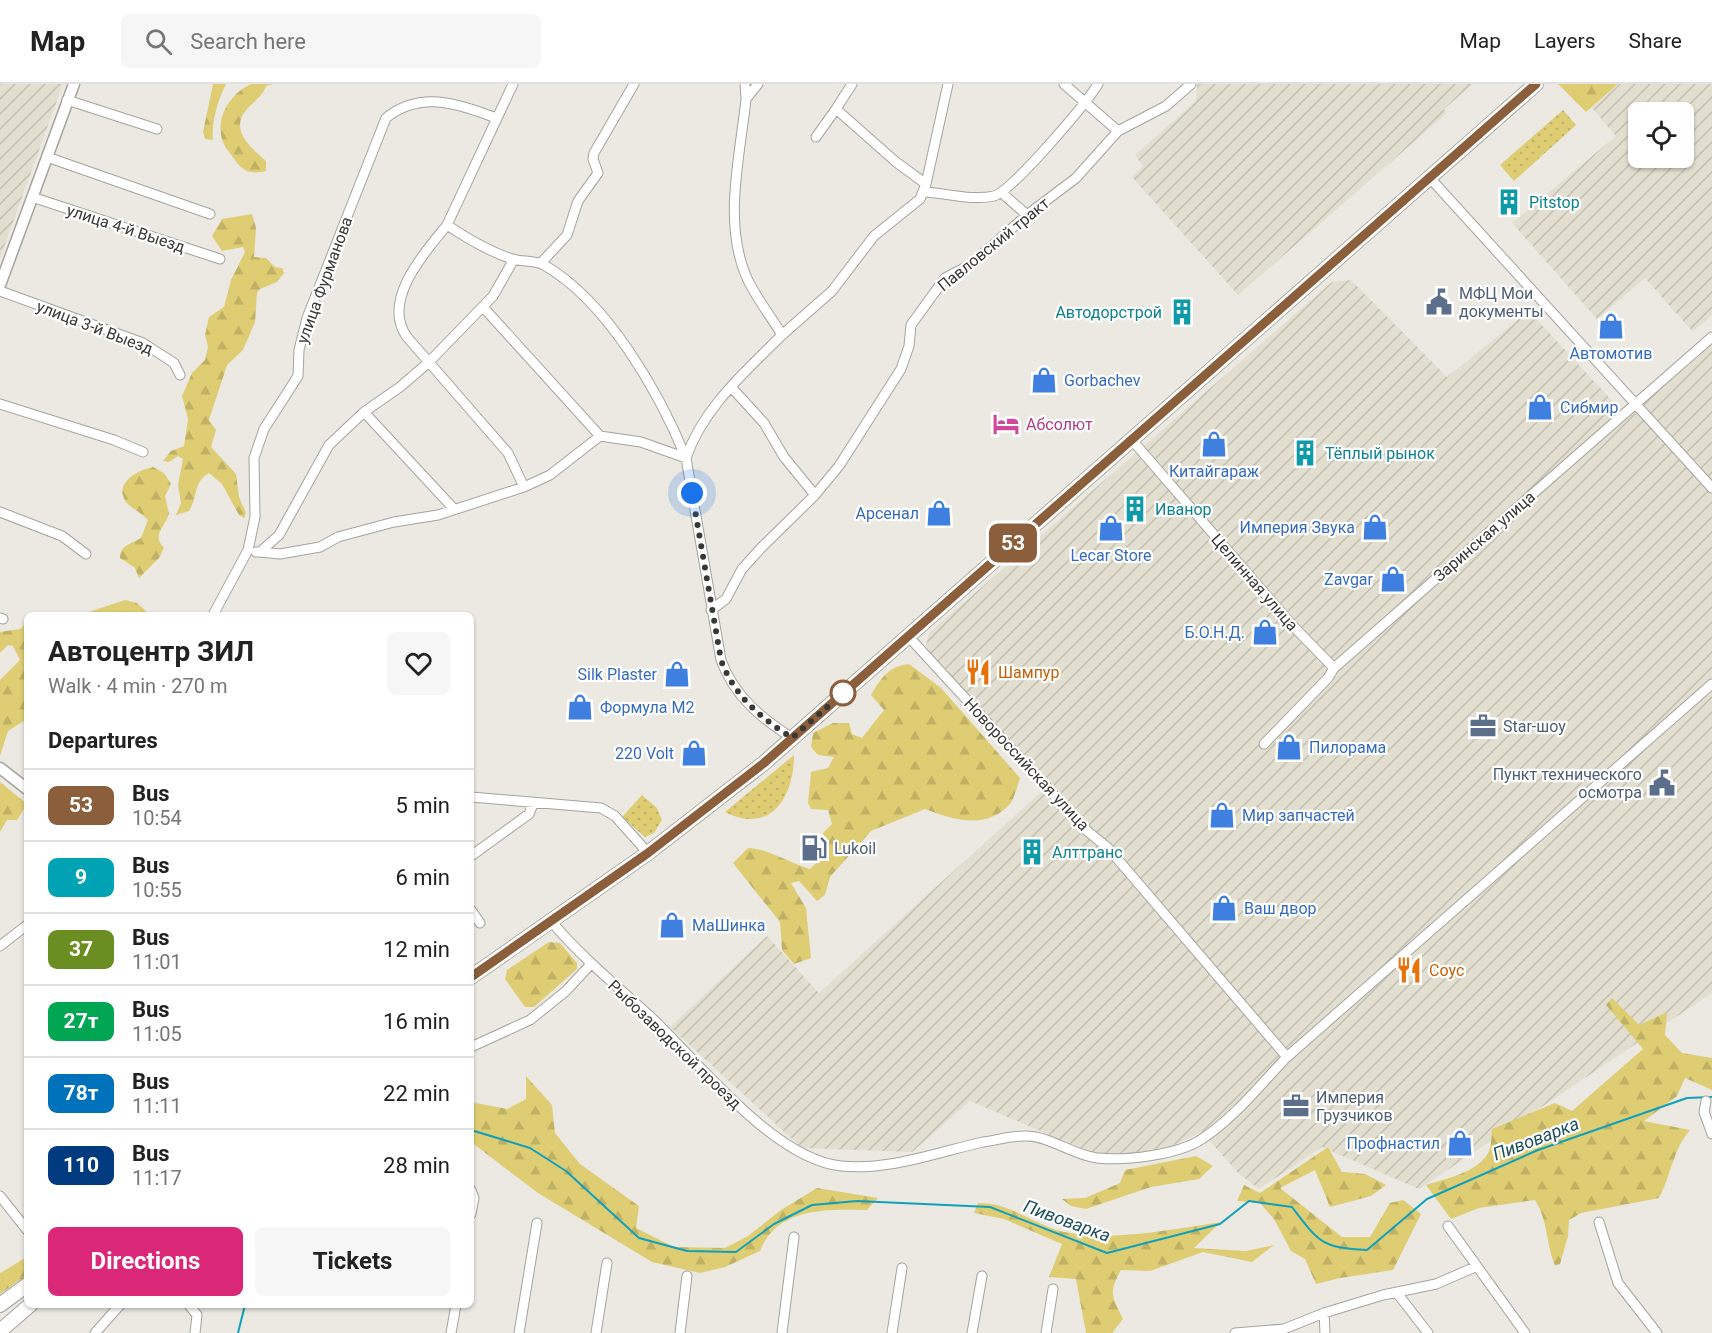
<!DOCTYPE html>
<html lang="en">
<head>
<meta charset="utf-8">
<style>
	body { margin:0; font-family:Roboto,sans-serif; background:#f6f6f6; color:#222; height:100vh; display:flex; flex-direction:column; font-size:22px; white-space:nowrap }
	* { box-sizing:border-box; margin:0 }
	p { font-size:20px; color:#767676 }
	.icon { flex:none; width:33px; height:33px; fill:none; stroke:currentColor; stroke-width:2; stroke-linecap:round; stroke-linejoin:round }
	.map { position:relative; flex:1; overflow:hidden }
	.side { position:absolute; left:24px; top:528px; width:450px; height:696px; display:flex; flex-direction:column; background:#fff; border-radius:9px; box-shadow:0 2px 4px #0004 }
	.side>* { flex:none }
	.badge { padding:0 12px; border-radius:9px; font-size:21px; line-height:39px }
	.tools { position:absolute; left:1628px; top:18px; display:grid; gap:12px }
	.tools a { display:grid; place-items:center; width:66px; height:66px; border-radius:9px; background:#fff; box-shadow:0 2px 4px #0004; font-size:30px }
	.you { position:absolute; width:30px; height:30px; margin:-15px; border:4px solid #fff; border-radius:50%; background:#1a73e8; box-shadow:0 0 0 9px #1a73e833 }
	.map>.badge { position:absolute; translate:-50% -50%; box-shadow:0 0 0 3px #fff }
	h2 { padding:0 24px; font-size:22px; line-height:54px }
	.round { display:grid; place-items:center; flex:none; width:63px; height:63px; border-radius:9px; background:#f6f6f6 }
	.summary { display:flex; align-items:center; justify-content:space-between; height:102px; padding:0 24px }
	h1 { font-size:28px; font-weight:700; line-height:45px }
	.button { display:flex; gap:12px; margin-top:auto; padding:12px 24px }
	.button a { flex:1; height:69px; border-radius:9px; background:#db2777; color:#fff; font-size:24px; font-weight:700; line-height:69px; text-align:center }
	.button a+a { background:#f6f6f6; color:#222 }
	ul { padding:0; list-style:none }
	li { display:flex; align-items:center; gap:18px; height:72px; padding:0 24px; border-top:2px solid #e0e0e0 }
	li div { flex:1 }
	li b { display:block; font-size:22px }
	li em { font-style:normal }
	li .badge { min-width:66px; font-weight:700; text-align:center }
	header { display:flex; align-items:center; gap:36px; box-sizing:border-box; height:84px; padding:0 30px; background:#fff; border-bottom:2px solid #e0e0e0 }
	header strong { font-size:28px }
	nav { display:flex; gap:33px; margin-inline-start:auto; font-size:21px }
	.search { width:420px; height:54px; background:#f6f6f6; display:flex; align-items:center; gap:15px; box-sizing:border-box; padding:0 21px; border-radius:9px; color:#767676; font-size:22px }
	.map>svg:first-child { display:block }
	.industrial { fill:url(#industrial-furrows); fill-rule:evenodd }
	.grass { fill:url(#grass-dots) }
	.forest { fill:url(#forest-firs) }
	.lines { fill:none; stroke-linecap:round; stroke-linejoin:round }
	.stream { stroke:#10a0bb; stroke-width:2 }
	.minor-casing { stroke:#a4a39c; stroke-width:11 }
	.tertiary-casing { stroke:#a4a39c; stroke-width:13 }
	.primary-casing { stroke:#a4a39c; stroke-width:16 }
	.minor { stroke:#fff; stroke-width:9 }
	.tertiary { stroke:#fff; stroke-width:10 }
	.primary { stroke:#fff; stroke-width:14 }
	.line-casing { stroke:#fff; stroke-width:14 }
	.line { stroke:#8b5e3c; stroke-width:9 }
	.walk { stroke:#383835; stroke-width:6; stroke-dasharray:0 10.8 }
	.stop-dot { fill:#fff; stroke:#8b5e3c; stroke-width:3 }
	.labels { text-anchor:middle; stroke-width:4.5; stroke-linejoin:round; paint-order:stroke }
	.culture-label { font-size:16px; fill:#0d838f; stroke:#fff; text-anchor:start }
	.street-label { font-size:16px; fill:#383835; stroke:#fff }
	.service-label { font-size:16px; fill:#4e5e75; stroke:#fff; text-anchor:start }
	.shop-label { font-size:16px; fill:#366cbe; stroke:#fff; text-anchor:start }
	.hotel-label { font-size:16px; fill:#b23c85; stroke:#fff; text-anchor:start }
	.food-label { font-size:16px; fill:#c56008; stroke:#fff; text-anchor:start }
	.water-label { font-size:18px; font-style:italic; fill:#1b4f5a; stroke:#fff }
</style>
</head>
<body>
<header>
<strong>Map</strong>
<div class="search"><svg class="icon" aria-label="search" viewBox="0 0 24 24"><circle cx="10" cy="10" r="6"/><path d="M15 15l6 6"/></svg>Search here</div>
<nav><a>Map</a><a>Layers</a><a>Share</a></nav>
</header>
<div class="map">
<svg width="1712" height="1249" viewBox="0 0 1712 1249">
	<defs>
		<pattern id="industrial-furrows" width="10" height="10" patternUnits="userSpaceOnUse" patternTransform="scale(1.5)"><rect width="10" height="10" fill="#e2dfd0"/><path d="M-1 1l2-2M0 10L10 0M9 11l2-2" fill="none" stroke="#c3c0b3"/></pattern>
		<pattern id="grass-dots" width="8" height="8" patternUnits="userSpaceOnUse" patternTransform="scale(1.5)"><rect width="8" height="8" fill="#dfcd74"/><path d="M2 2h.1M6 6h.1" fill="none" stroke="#c0b165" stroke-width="1.8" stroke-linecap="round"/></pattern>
		<pattern id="forest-firs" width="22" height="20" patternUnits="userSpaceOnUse" patternTransform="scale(1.5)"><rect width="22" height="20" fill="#dfcd74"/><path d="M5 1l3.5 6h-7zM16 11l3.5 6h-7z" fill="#c0b165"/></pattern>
	</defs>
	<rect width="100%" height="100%" fill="#ebe9e2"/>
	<path class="industrial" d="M 0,0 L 63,0 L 0,174 Z
		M 1197,0 L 1473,0 L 1444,25 L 1446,30 L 1238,211 L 1132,93 L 1143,82 L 1135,71 L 1196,17 Z
		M 1619,0 L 1712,0 L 1712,231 L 1693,248 L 1645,194 L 1597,235 L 1512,139 L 1616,52 L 1592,24 ZM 1683,28 L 1683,74 L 1638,74 L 1638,28 Z
		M 1351,196 L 1447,293 L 1529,227 L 1627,333 L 1712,259 L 1712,909 L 1419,1105 L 1322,1063 L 1259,1105 L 1238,1089 L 1202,1048 L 1165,1065 L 1134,1070 L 1092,1069 L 970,1017 L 912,1068 L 802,1064 L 670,943 L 767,852 L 819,909 L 1051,699 L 931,570 L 926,562 L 929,549 L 1332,198 Z"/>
	<path class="grass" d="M 1563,26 L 1576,41 L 1514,97 L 1500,81 Z
		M 794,671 C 794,714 770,751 725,728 Z
		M 642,711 L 657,724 L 662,736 L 654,749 L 645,753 L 622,733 Z"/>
	<path class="forest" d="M 213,0 L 226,0 C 218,15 211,40 213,56 L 205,55 L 203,48 Z
		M 251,0 L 273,0 L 266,2 C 262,13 255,16 248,24 C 228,45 250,63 266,77 L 266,87 C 244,92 241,84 229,68 C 210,45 225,12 251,0 Z
		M 1558,0 L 1618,0 L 1586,28 Z
		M 252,130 L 256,144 L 254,173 L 266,174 L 275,183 L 282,184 L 284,189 L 277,198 L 260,205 L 257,209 L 255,238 L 243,266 L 227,281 L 209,336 L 216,346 L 211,363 L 236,390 L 239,413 L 246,429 L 244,434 L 239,431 L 222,400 L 209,389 C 193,398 198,413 189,427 L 176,431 L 181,419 L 178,401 L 183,375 L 178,372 L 169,378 L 163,377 L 171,367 L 184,362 L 188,335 L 182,312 L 192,289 L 205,276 L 208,263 L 205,251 L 209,233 L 224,223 L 231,196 L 245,168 L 243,163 L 222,167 L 212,152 L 222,135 Z
		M 153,383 L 164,389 L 171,400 L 165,412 L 169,430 C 165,443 151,451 164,464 L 159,474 L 139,494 L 135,484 L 120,474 C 120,461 131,460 141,454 L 148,436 C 142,429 132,425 126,418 C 113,399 138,386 153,383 Z
		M 125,516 L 137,519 L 147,528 L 145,531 L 80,531 Z
		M 27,538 L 27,635 L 8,647 L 0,672 L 0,596 L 20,576 L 13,562 L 8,561 L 0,569 L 0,548 L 20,545 Z
		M 909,580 L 941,604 L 1020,694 C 1017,702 1015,714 1009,721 C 985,746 954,736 925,725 L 871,747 L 830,793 L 825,811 L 817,817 L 799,797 L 791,799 L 806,824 L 811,874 L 794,880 L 782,866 L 780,838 L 733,779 L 748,764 C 770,765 789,779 810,785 L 827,769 L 819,753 L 832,740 L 828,726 L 811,725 L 808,719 L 811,688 L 828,684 L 834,673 L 818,671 L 811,663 L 813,649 L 833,639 L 849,639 L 852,650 L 862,654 L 884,626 L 871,611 C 881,594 889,582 909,580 Z
		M 0,698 L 27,720 L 17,736 L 7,736 L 0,748 Z
		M 549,858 L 560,859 L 577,879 L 577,885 L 534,923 L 525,923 L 505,895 L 507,886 Z
		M 1612,914 L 1639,941 L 1667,928 L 1665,951 L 1682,969 L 1712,974 L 1712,1006 L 1685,994 L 1677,1012 L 1644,1037 L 1690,1046 C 1673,1065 1671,1092 1659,1114 L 1581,1129 L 1569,1136 L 1568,1152 L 1560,1180 L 1555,1182 C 1545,1157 1549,1139 1535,1116 L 1479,1124 L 1451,1135 L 1426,1101 C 1445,1095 1478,1088 1488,1069 C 1492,1063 1491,1052 1492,1045 L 1555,1019 L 1572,1027 L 1643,965 L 1606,921 Z
		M 526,992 L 552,1021 L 555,1049 L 580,1080 L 639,1122 L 636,1144 L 674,1163 L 725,1164 L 748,1152 L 781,1126 L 817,1104 L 878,1114 L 867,1126 C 827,1125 777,1123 760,1167 L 725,1183 L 700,1189 L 652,1178 L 538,1109 L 471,1058 L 471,1018 L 507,1025 L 526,1015 Z
		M 1328,1063 L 1342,1088 L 1365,1090 L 1386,1101 L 1371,1112 L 1330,1123 L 1315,1086 L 1280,1104 L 1342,1153 L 1370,1153 L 1390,1119 L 1403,1116 L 1421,1130 L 1393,1186 L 1340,1194 L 1316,1200 L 1305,1175 L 1291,1167 L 1274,1135 L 1260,1119 L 1237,1117 L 1244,1101 L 1260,1109 Z
		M 1196,1072 L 1213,1082 L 1199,1095 L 1151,1103 L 1086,1125 L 1071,1122 L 1062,1115 L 1085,1114 L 1120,1099 L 1125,1086 Z
		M 978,1119 C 1012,1118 1037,1144 1070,1149 C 1120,1157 1172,1145 1221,1138 L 1194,1164 L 1246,1167 L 1274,1161 L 1252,1178 L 1203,1168 L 1150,1187 L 1121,1186 C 1108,1209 1112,1212 1123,1235 L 1112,1249 L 1086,1249 L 1076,1195 L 1049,1193 L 1062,1160 L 1004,1135 L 974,1129 Z
		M 27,1173 L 27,1191 L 0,1210 L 0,1189 Z"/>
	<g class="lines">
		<path class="stream" d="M 471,1046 L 530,1064 L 566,1087 L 639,1154 L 687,1167 L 736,1168 L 774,1140 L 812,1121 L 857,1117 L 990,1123 L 1107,1169 L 1220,1140 L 1249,1117 L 1292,1123 C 1319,1158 1321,1164 1367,1166 L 1427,1115 L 1538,1066 L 1687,1014 L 1712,1013
			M 238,1249 L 245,1221"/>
		<g class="minor-casing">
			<path id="minor" d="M 745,0 L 746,15 C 740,73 723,137 746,192 C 755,213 771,232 782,251 C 745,288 703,324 686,374 L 721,576 C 734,612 761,634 792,654
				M 852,0 L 836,25 L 896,78 L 926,100
				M 1064,0 L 1118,47
				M 746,15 L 758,0
				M 67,16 L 157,45
				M 816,53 L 836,25
				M 47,73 L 210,130
				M 1430,94 L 1712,404
				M 924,108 C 945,109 973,117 994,112 C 1012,107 1086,20 1098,0
				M 1002,109 L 1027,131
				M 32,113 L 220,175
				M 447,141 C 424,169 381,217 407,253 L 508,369 L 524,403
				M 541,179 L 567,151 L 578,117 L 598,89 L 593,75 L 594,69 L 634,0
				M 0,207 L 143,259 L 174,279 L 180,291
				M 483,223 L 600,352
				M 782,251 L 832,207 L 874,152 L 920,115 L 926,100 L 948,0
				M 731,303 L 764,339 L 784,373 L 815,411
				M 0,320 L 114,356 L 143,368
				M 364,328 L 454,425
				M 1132,356 L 1292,541 L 1334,584
				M 0,428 L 62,452 L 86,470
				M 256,468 L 260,468 L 279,451 L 329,361 L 364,328 L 400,303 L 429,278 L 493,212 L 514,175
				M 260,468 L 280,470 L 320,463 L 338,453 L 394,438 L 438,431 L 524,403 L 550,391 L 600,352 L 641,358 L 686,374 C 659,308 607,217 544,181 C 535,176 522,178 512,175 C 488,167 468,155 447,141 L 513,0
				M 711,526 L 726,515 L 742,485 L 761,464 L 815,411 L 839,382 L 901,285 L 909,262 L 911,241 L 945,194 L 970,181 L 1027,131 L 1076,94 L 1118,47 L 1166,22 L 1191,0
				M 213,531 L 248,466 L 255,433 L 254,374 L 264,345 L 298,292 L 299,266 L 307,234 L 386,34 C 421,6 460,20 496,34
				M 0,534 L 3,535
				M 908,552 L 1086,746 L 1108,764 L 1287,973
				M 1264,660 L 1328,594 L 1334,584 L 1712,253
				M 471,713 L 601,724 L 615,732 L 648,769
				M 471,772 L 529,730 L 533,720
				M 471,826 L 480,839
				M 551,837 C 581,873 617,902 652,934 C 699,979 774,1075 841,1082 C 888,1087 938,1068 983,1058 C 998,1056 1013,1051 1028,1052 C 1051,1053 1073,1071 1097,1074 C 1125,1077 1178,1071 1202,1055 C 1234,1034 1260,1001 1287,973 L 1712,600
				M 0,862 L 27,841
				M 471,963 L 530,936 L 566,907 L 591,880
				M 1706,1017 L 1704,1028 L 1712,1050
				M 471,1106 L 474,1114 L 471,1130
				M 0,1112 L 27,1146
				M 1599,1138 L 1618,1199 L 1657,1249
				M 1448,1142 L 1525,1249
				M 1397,1209 L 1428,1249
				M 189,1221 L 197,1231 L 195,1249
				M 1324,1229 L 1325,1249
				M 95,1249 L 120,1221
				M 451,1249 L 456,1221
				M 519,1249 L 537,1139
				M 596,1249 L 607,1179
				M 680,1249 L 687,1192
				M 782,1249 L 794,1153
				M 892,1249 L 902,1184
				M 972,1249 L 982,1192
				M 1046,1249 L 1053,1205
				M 1235,1249 L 1284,1245 L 1324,1229 L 1383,1211 L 1436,1200 L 1475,1183"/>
		</g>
		<g class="tertiary-casing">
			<path id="tertiary" d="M 0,201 L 74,0
				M 0,684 L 27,705"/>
		</g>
		<g class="primary-casing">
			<path id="primary" d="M 471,893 L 648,769 L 764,679 L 1536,0
				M 0,1221 L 27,1201
				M 0,1247 L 30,1221"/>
		</g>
		<use href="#minor" class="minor"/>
		<use href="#tertiary" class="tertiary"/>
		<use href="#primary" class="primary"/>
	</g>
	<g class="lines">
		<g class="line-casing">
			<path id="line" d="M 471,893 L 648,769 L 764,679 L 1536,0"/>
		</g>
		<use href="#line" class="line"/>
		<path class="walk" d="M 692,409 L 721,576 C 734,612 761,634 792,654 L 843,609"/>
	</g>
	<defs>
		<g id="building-bare" transform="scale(2.07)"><path d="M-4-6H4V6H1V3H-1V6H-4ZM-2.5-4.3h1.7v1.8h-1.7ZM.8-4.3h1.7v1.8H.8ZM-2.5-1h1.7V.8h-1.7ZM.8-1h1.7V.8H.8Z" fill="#0f9aa8" stroke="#fff" stroke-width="2.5" paint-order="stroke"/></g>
		<g id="civic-bare" transform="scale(2.07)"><path d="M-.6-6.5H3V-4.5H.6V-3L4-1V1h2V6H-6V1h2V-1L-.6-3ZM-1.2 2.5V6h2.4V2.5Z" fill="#5c6f8a" stroke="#fff" stroke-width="2.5" paint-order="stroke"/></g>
		<g id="shop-bare" transform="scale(2.07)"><path d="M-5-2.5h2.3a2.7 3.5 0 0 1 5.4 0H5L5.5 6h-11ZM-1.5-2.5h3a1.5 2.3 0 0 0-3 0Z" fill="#3f7fe0" stroke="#fff" stroke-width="2.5" paint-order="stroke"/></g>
		<g id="hotel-bare" transform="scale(2.07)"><path d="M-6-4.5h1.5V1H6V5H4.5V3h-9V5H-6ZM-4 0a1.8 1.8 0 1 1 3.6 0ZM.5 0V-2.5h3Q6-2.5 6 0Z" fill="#d1479c" stroke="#fff" stroke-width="2.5" paint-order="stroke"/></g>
		<g id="restaurant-bare" transform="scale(2.07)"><path d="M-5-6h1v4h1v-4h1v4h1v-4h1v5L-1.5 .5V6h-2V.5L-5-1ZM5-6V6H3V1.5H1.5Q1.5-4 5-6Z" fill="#e8710a" stroke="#fff" stroke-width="2.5" paint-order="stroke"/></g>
		<g id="office-bare" transform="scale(2.07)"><path d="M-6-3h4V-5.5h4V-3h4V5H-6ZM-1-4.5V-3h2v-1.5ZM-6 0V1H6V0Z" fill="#5c6f8a" stroke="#fff" stroke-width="2.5" paint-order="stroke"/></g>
		<g id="fuel-bare" transform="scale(2.07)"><path d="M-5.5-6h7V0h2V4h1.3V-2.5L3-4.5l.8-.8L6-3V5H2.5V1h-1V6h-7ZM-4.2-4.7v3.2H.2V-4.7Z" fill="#5c6f8a" stroke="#fff" stroke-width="2.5" paint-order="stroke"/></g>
	</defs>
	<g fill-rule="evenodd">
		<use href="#building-bare" x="1509" y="118"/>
		<use href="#civic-bare" x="1439" y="218"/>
		<use href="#building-bare" x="1182" y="228"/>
		<use href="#shop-bare" x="1611" y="242"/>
		<use href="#shop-bare" x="1044" y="296"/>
		<use href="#shop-bare" x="1540" y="323"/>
		<use href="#hotel-bare" x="1006" y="340"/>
		<use href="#shop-bare" x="1214" y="360"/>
		<use href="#building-bare" x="1305" y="369"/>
		<use href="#building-bare" x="1135" y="425"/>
		<use href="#shop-bare" x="939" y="429"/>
		<use href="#shop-bare" x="1375" y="443"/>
		<use href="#shop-bare" x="1111" y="444"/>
		<use href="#shop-bare" x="1393" y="495"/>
		<use href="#shop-bare" x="1265" y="548"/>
		<use href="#restaurant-bare" x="978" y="588"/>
		<use href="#shop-bare" x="677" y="590"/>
		<use href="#shop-bare" x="580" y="623"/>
		<use href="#office-bare" x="1483" y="642"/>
		<use href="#shop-bare" x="1289" y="663"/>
		<use href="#shop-bare" x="694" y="669"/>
		<use href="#civic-bare" x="1662" y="699"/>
		<use href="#shop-bare" x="1222" y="731"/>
		<use href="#fuel-bare" x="814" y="764"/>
		<use href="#building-bare" x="1032" y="768"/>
		<use href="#shop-bare" x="1224" y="824"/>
		<use href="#shop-bare" x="672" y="841"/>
		<use href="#restaurant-bare" x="1409" y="886"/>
		<use href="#office-bare" x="1296" y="1022"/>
		<use href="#shop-bare" x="1460" y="1059"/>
	</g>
	<circle class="stop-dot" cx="843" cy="609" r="12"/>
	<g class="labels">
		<g class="culture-label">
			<text x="1529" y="124">Pitstop</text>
			<text x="1162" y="234" text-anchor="end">Автодорстрой</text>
			<text x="1325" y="375">Тёплый рынок</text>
			<text x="1155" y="431">Иванор</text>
			<text x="1052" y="774">Алттранс</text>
		</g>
		<g class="street-label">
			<text transform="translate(126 144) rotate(18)" y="6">улица 4-й Выезд</text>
			<text transform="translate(993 160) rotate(-39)" y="6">Павловский тракт</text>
			<text transform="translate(324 196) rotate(-70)" y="6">улица Фурманова</text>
			<text transform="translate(95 243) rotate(21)" y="6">улица 3-й Выезд</text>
			<text transform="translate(1484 452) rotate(-41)" y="6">Заринская улица</text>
			<text transform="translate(1255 498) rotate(49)" y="6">Целинная улица</text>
			<text transform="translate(1027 680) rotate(47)" y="6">Новороссийская улица</text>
			<text transform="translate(675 960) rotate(44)" y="6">Рыбозаводской проезд</text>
		</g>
		<g class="service-label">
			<text x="1459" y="215">МФЦ Мои<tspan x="1459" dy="18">документы</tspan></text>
			<text x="1503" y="648">Star-шоу</text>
			<text x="1642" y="696" text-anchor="end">Пункт технического<tspan x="1642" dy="18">осмотра</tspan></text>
			<text x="834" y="770">Lukoil</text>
			<text x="1316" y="1019">Империя<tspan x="1316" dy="18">Грузчиков</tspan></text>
		</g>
		<g class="shop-label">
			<text x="1611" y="275" text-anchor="middle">Автомотив</text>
			<text x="1064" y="302">Gorbachev</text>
			<text x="1560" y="329">Сибмир</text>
			<text x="1214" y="393" text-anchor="middle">Китайгараж</text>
			<text x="919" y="435" text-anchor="end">Арсенал</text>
			<text x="1355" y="449" text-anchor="end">Империя Звука</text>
			<text x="1111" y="477" text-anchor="middle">Lecar Store</text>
			<text x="1373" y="501" text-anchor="end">Zavgar</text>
			<text x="1245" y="554" text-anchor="end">Б.О.Н.Д.</text>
			<text x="657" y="596" text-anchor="end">Silk Plaster</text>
			<text x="600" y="629">Формула М2</text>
			<text x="1309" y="669">Пилорама</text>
			<text x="674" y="675" text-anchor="end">220 Volt</text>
			<text x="1242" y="737">Мир запчастей</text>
			<text x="1244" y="830">Ваш двор</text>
			<text x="692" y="847">МаШинка</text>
			<text x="1440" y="1065" text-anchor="end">Профнастил</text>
		</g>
		<g class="hotel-label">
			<text x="1026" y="346">Абсолют</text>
		</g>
		<g class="food-label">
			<text x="998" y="594">Шампур</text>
			<text x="1429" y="892">Соус</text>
		</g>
		<g class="water-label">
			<text transform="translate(1536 1055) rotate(-21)" y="6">Пивоварка</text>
			<text transform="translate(1067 1137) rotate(20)" y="6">Пивоварка</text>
		</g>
	</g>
</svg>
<div class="tools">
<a><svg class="icon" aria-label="locate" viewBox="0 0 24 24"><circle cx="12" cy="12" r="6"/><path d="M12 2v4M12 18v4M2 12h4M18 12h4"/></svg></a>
</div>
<div class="you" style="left:692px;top:409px"></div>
<b class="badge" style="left:1013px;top:459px;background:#8b5e3c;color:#fff">53</b>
<section class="side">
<div class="summary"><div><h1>Автоцентр ЗИЛ</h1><p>Walk · 4 min · 270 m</p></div><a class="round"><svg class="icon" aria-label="heart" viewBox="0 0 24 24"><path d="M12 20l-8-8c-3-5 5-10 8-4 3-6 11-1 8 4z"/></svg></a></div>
<h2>Departures</h2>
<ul>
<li><span class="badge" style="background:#8b5e3c;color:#fff">53</span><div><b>Bus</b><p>10:54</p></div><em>5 min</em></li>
<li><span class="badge" style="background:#00a3b4;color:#fff">9</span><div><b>Bus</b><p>10:55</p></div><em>6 min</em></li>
<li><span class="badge" style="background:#6b8e23;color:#fff">37</span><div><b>Bus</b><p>11:01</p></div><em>12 min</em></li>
<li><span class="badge" style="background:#00a651;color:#fff">27т</span><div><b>Bus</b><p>11:05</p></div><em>16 min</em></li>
<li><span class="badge" style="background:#0072bc;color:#fff">78т</span><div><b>Bus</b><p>11:11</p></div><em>22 min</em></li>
<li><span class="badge" style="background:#003b80;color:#fff">110</span><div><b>Bus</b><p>11:17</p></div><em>28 min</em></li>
</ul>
<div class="button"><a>Directions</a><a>Tickets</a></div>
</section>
</div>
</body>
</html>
